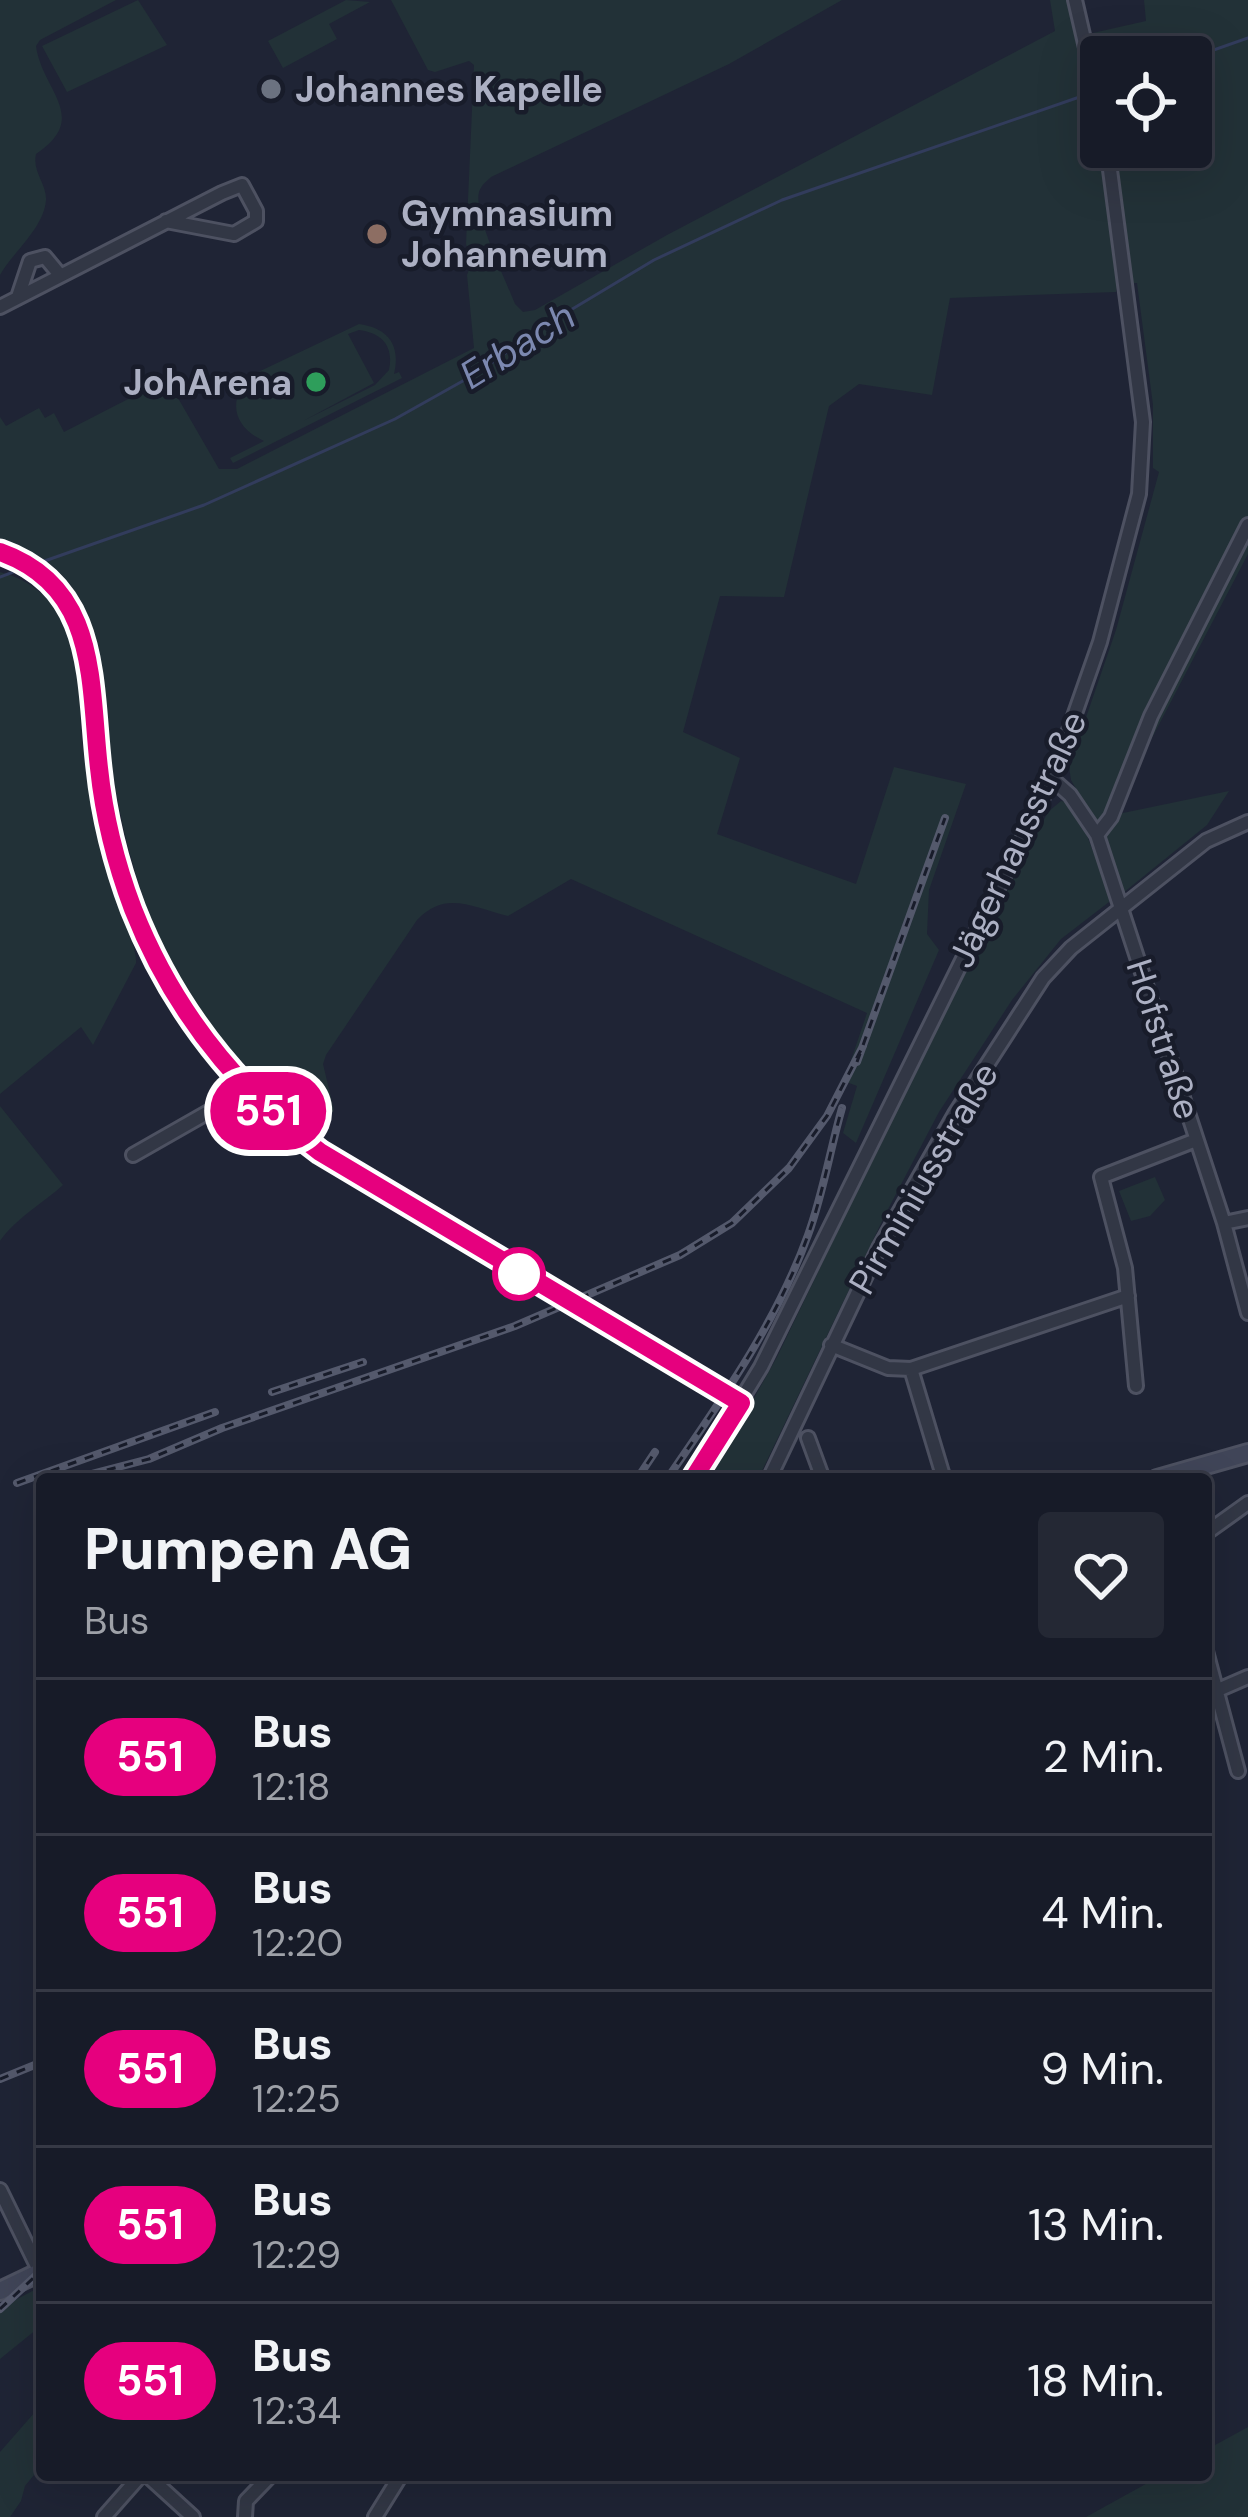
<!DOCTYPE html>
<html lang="de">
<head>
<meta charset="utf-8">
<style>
	body { margin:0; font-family:"DM Sans",sans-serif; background:#242834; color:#f1f3f6; height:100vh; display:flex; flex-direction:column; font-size:45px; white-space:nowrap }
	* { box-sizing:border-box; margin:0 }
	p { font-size:39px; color:#9ea1a8 }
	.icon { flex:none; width:66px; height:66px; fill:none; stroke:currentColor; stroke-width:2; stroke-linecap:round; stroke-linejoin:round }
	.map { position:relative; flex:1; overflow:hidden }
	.details { position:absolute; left:36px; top:1473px; width:1176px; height:1008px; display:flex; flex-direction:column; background:#171b28; border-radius:12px; box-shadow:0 12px 48px #0002,0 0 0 3px #363945 }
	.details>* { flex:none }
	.badge { padding:0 24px; border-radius:39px; font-size:42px; line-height:78px }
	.tools { position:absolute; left:1080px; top:36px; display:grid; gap:24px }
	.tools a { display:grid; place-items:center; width:132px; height:132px; border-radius:12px; background:#171b28; box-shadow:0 12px 48px #0002,0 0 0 3px #363945; font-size:60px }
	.map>.badge { position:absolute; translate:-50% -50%; box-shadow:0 0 0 6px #fff }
	.round { display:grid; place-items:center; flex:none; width:126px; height:126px; border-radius:12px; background:#242834 }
	.overview { display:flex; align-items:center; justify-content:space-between; height:204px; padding:0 48px }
	h1 { font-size:57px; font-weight:800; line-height:90px }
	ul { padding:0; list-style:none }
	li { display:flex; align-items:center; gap:36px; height:156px; padding:0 48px; border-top:3px solid #363945 }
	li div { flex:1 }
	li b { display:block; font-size:45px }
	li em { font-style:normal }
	li .badge { min-width:132px; font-weight:700; text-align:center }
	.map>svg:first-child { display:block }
	.green { fill:#223137; fill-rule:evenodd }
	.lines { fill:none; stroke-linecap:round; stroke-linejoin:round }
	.stream { stroke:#323c5c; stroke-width:3 }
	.street-casing { stroke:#4d5161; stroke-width:18 }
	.secondary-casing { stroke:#4d5161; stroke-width:22 }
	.street { stroke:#323745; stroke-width:12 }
	.secondary { stroke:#404558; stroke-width:16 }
	.rail-casing { stroke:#54596c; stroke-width:8 }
	.rail { stroke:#181c2a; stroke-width:3; stroke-dasharray:9; stroke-linecap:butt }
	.line-casing { stroke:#fff; stroke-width:27 }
	.line { stroke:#e6007e; stroke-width:18 }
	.worship-dot { fill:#6b7280; stroke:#181c2a; stroke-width:4.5 }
	.education-dot { fill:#8d6e63; stroke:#181c2a; stroke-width:4.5 }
	.leisure-dot { fill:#2e9e5b; stroke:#181c2a; stroke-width:4.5 }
	.stop-dot { fill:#fff; stroke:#e6007e; stroke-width:6 }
	.labels { text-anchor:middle; stroke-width:9; stroke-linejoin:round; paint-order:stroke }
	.poi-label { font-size:36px; font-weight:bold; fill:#acb0c3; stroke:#181c2a; text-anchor:start }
	.street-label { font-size:36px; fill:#acb0c3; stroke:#181c2a }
	.water-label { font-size:39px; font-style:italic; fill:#7c88b0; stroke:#181c2a }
</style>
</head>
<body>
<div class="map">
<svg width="1248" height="2517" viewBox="0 0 1248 2517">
	<rect width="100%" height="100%" fill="#1f2435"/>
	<path class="green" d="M 0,0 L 116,0 L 40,40 L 36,46 C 42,91 91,117 36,154 C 32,172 47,184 46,200 C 44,228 13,252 0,275 Z
		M 138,0 L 167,45 L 67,92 L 42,46 Z
		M 346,0 L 370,2 L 329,24 L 337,39 L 283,68 L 268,41 Z
		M 391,0 L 842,0 L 729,64 L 491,177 C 485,183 482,184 479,192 C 473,213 506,281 515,304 L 523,312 L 535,310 L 667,235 L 1055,31 L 1050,0 L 1067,0 L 1075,37 L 1146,21 L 1144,0 L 1248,0 L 1248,554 L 1153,736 L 1140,752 L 1118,814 L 1229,791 L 1207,825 L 1123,893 L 1105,838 L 1071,780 L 1069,767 L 1116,630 L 1159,472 L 1153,468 L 1153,405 L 1137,283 L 1117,284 L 1116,292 L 950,298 L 932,395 L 859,384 L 829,406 L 784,597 L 720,596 L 683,732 L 740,758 L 717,834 L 856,884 L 894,767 L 966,784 L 929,890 L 927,934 L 939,950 L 856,1143 L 843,1133 L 857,1086 L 844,1081 L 867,1013 L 571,879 L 508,916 C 471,907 446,890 417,920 L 326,1055 L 323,1064 L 334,1110 L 316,1133 C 254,1078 189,1013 157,934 C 135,880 120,824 112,766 C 100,673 111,574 0,538 L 0,417 L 6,426 L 39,408 L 45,418 L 54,413 L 64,432 L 167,379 L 219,469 L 237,469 L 474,348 L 467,275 L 472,262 L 466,244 L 474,65 L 469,61 L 435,72 L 428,70 ZM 1101,57 L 1191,57 L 1191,147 L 1101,147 Z
		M 359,324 C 388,328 401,345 394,374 L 399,372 L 402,378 L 233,463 L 230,458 L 264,441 C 232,427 226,397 254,374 ZM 359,330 C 382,333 394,346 389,370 L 375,385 L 303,421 L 374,383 L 348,334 Z
		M 0,572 C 31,580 54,599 67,630 C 81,663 79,703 82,739 C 86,779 94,819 104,857 C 110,879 138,947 136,963 L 93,1045 L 81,1027 L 0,1094 Z
		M 1061,801 L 1070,803 L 1078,812 L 1109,893 L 1109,902 L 1061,939 L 1012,1000 L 939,1112 L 885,1215 L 758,1479 L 709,1479 L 777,1357 L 929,1042 L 1048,812 Z
		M 0,1106 L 63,1185 C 42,1204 16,1218 0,1241 Z
		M 1155,1177 L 1165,1200 L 1150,1216 L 1131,1221 L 1119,1191 Z
		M 42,2286 L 42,2325 L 0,2359 L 0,2308 Z
		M 42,2404 L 42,2465 L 25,2486 L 21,2501 L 10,2517 L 0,2517 L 0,2452 Z
		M 1248,2427 L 1248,2517 L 1086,2517 L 1162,2475 L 1206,2475 L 1206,2450 Z"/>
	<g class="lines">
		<path class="stream" d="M 1191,58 L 1248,38
			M 36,564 L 204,505 L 395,419 L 477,373 L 544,326 L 654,260 L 782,200 L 1091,93
			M 0,577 L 21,569"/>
		<g class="street-casing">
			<path id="street" d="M 1075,0 L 1101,113
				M 18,297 L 30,261 L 45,257 L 60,275
				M 0,307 L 222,193 L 242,185 L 256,211 L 256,221 L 234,234 L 166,221
				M 0,551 C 99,587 89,682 99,768 C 104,816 116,864 133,909 C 172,1007 236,1090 320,1152 L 741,1403
				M 1052,779 L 1070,795 L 1097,835 L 1224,1223 L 1248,1313
				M 1097,835 L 1111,817 L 1151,716 L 1248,525
				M 133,1155 L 247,1090
				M 1224,1223 L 1248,1218
				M 831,1345 L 888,1368 L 911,1369 L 1128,1296
				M 911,1369 L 944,1479
				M 1136,1386 L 1125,1268 L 1101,1177 L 1196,1140
				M 808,1438 L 823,1479
				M 693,1479 L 761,1367 L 1052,779 L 1100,642 L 1139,494 L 1143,422 L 1107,147
				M 769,1479 L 879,1248 L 955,1114 L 1043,978 L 1071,948 L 1206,841 L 1248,822
				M 1206,1533 L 1248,1503
				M 1206,1651 L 1238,1771
				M 1218,1690 L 1248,1677
				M 0,2190 L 40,2272
				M 147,2475 L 193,2517
				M 104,2517 L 141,2475
				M 245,2517 L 246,2501 L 271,2475
				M 375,2517 L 401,2475"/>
		</g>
		<g class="secondary-casing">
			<path id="secondary" d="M 1157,1479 L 1248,1453
				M 0,2291 L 42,2271"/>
		</g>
		<use href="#street" class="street"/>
		<use href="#secondary" class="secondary"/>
		<g class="rail-casing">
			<path id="rail" d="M 857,1062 L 945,818
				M 272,1392 L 363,1362
				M 72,1479 L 149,1459 L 222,1428 L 515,1326 L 680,1255 L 732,1223 L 789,1168 L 827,1116 L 863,1046
				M 637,1479 L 655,1452
				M 667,1479 C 720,1402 776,1324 808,1235 C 823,1194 830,1150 842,1108
				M 17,1483 L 215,1412
				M 0,2079 L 42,2062
				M 0,2309 L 42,2270"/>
		</g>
		<use href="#rail" class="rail"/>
	</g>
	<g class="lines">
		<g class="line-casing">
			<path id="line" d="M 0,552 C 99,587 89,682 99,768 C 104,816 116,864 133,909 C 172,1008 236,1089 320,1152 L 741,1403 L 693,1479"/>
		</g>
		<use href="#line" class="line"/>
	</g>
	<circle class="worship-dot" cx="271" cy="89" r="12"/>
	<circle class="education-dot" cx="377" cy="234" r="12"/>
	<circle class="leisure-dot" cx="316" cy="382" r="12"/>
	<circle class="stop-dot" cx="519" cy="1274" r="24"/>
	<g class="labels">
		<g class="poi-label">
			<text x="295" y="102">Johannes Kapelle</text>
			<text x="401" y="226">Gymnasium<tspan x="401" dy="41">Johanneum</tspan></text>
			<text x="292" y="395" text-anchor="end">JohArena</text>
		</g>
		<g class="street-label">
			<text transform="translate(1017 839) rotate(-65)" y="13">Jägerhausstraße</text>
			<text transform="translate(1164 1039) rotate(72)" y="13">Hofstraße</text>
			<text transform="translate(923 1178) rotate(-60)" y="13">Pirminiusstraße</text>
		</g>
		<g class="water-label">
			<text transform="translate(517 345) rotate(-32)" y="14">Erbach</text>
		</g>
	</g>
</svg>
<div class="tools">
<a><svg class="icon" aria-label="locate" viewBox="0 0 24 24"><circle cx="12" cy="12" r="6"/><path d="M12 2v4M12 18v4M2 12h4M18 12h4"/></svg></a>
</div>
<b class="badge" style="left:268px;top:1111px;background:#e6007e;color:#fff">551</b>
<section class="details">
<div class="overview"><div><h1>Pumpen AG</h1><p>Bus</p></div><a class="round"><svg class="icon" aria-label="heart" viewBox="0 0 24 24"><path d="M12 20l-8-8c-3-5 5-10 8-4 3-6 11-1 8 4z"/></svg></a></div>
<ul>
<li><span class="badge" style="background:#e6007e;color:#fff">551</span><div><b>Bus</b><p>12:18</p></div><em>2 Min.</em></li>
<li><span class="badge" style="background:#e6007e;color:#fff">551</span><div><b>Bus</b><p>12:20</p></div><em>4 Min.</em></li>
<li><span class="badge" style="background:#e6007e;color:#fff">551</span><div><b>Bus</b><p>12:25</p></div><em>9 Min.</em></li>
<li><span class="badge" style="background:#e6007e;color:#fff">551</span><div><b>Bus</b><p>12:29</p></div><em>13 Min.</em></li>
<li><span class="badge" style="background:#e6007e;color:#fff">551</span><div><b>Bus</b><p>12:34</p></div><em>18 Min.</em></li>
</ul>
</section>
</div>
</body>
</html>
